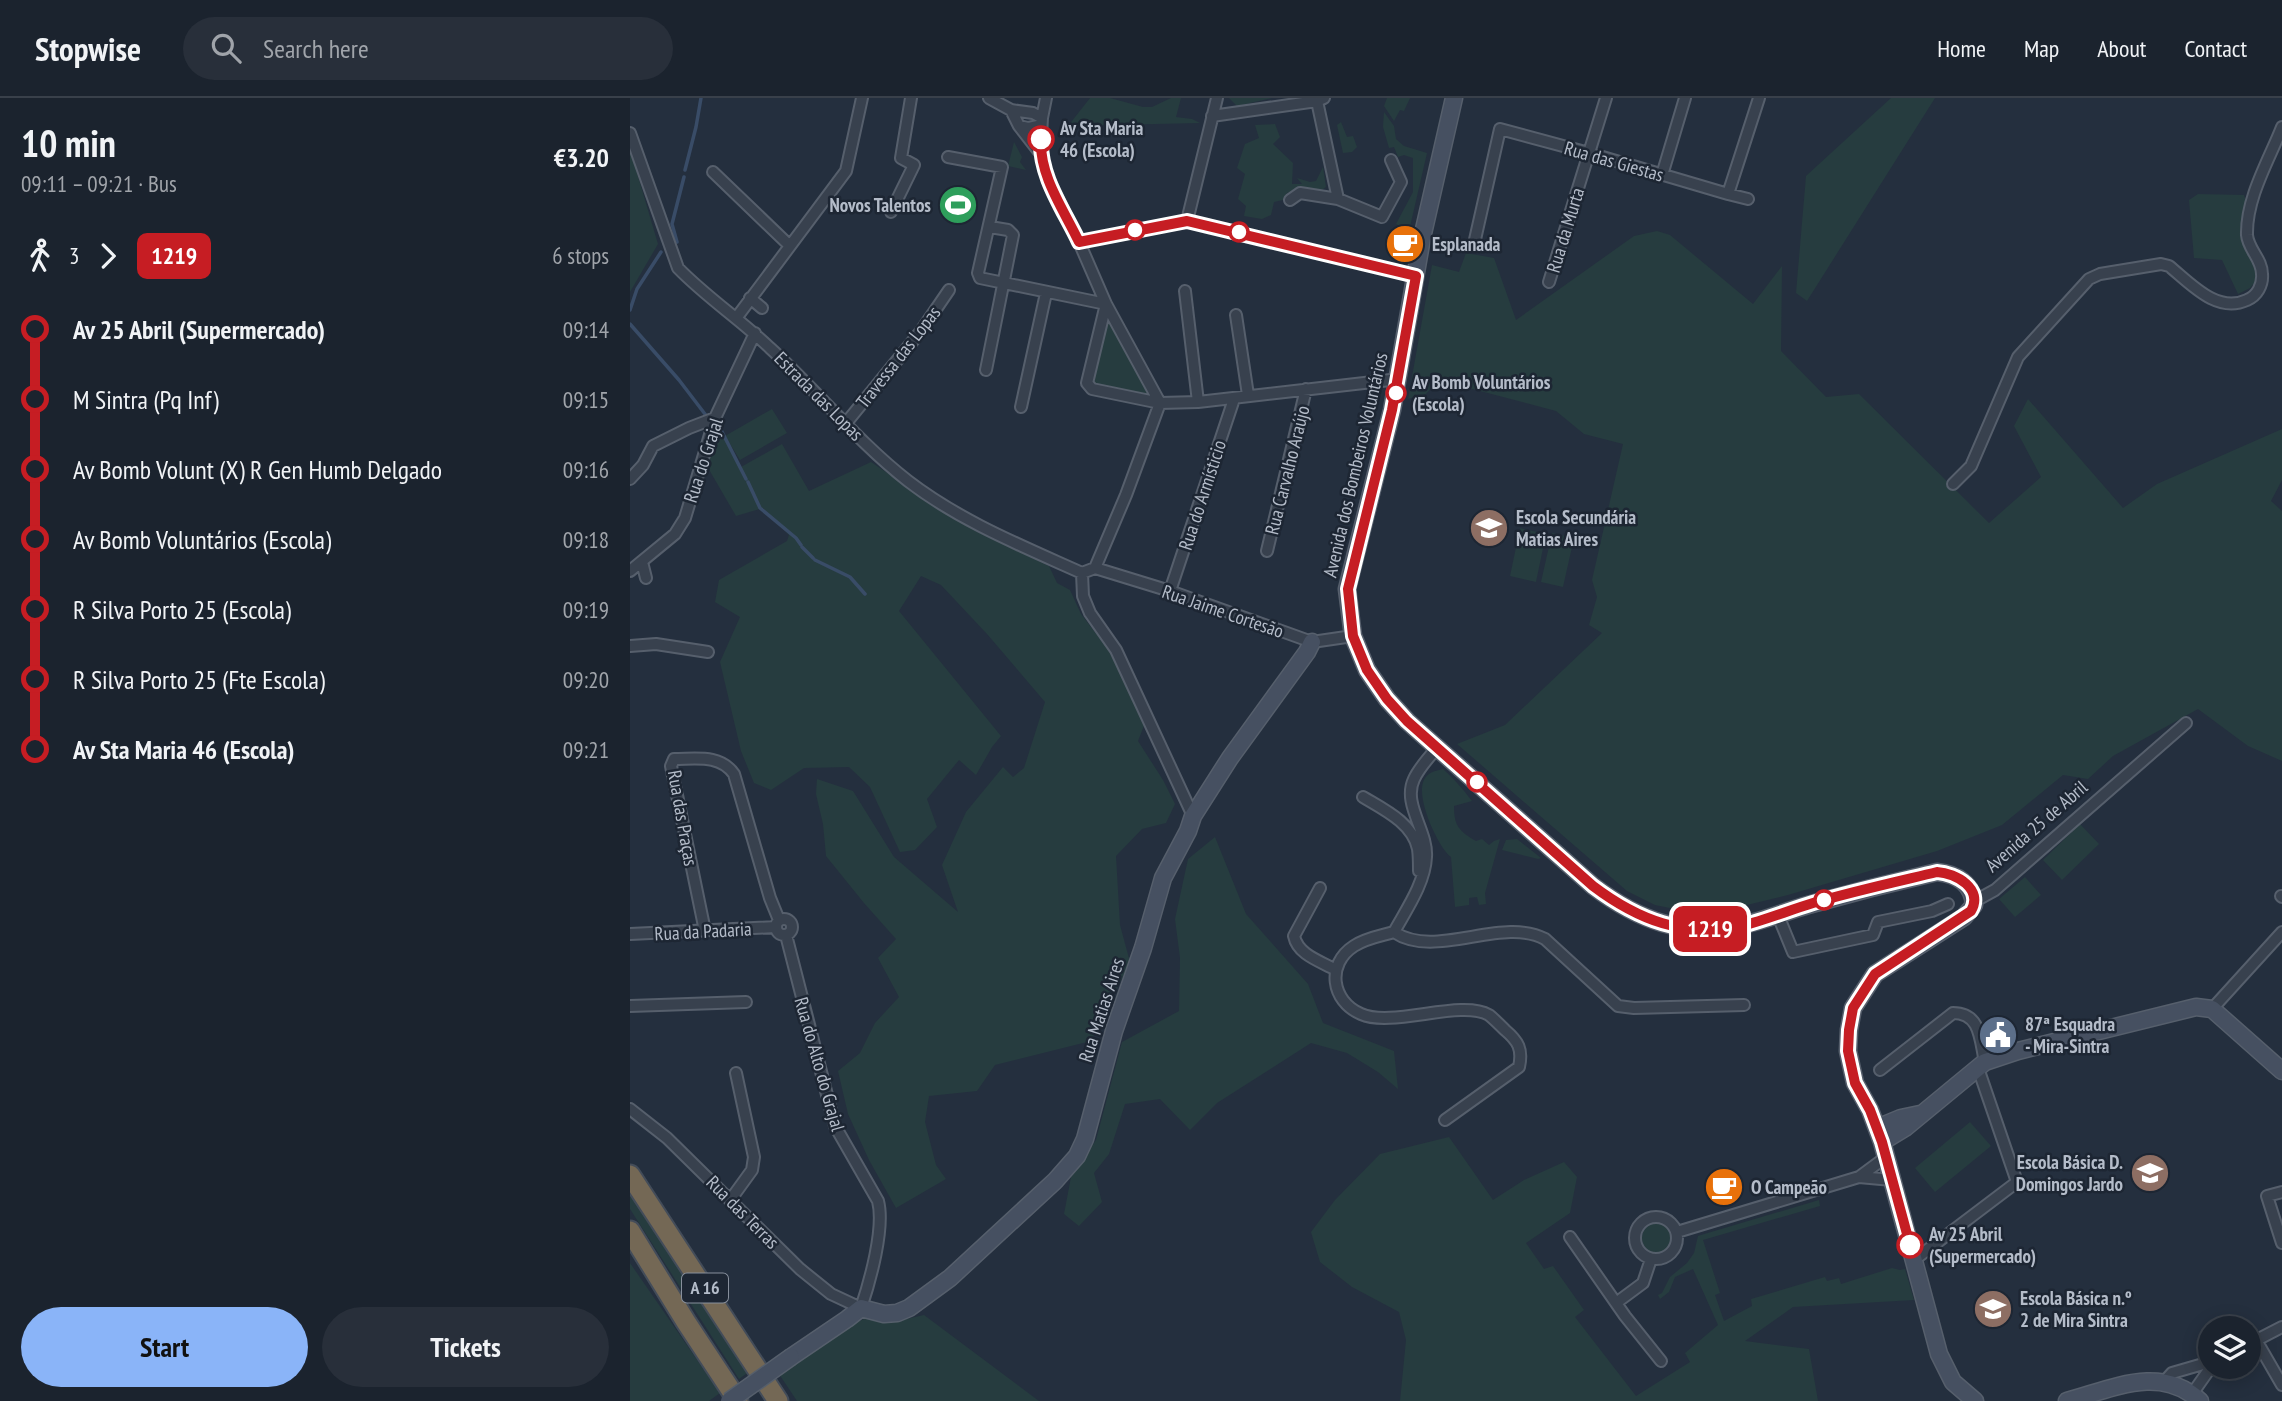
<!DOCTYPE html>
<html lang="en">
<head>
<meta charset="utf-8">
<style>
	body { margin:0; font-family:"PT Sans Narrow",sans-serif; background:#282f3a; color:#f1f3f6; height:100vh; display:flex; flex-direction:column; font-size:26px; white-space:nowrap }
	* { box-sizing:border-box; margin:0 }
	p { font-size:23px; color:#a0a4aa }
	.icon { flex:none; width:38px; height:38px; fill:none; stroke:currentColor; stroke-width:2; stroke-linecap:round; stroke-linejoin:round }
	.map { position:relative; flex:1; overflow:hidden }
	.sheet { display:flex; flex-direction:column; background:#1b232e; width:630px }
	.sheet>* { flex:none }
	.badge { padding:0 14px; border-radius:10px; font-size:24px; line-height:46px }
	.tools { position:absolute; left:1568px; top:1218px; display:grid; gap:14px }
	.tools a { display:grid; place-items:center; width:63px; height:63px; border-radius:50%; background:#1b232e; box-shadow:0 4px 18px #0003,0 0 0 2px #39404a; font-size:35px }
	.map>.badge { position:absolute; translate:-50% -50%; box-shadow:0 0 0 4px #fff }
	.legs { display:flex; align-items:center; gap:10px; height:77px; padding:0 21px; font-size:23px }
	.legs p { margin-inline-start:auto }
	.head { display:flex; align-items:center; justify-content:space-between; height:119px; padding:0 21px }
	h1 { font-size:38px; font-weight:800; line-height:52px }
	.button { display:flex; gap:14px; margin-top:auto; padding:14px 21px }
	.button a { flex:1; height:80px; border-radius:42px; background:#8ab4f8; color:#111; font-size:28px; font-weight:800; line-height:80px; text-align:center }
	.button a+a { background:#282f3a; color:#f1f3f6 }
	ul { padding:0 21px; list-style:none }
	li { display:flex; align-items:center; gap:24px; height:70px; font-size:26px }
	li i { display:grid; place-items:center; width:10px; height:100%; margin:0 9px; background:currentColor }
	li i::after { content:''; width:18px; height:18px; margin:-9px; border:5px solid; border-radius:50%; background:#1b232e }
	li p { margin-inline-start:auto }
	li:first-child i { background:linear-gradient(#0000 50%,currentColor 0) }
	li:last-child i { background:linear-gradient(currentColor 50%,#0000 0) }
	header { display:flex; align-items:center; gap:42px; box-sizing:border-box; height:98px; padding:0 35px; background:#1b232e; border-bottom:2px solid #39404a }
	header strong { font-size:33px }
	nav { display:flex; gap:38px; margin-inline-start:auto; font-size:24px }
	.search { width:490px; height:63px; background:#282f3a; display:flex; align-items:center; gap:18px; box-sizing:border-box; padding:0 24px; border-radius:38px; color:#a0a4aa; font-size:26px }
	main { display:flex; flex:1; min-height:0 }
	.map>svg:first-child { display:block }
	.green { fill:#263c3f }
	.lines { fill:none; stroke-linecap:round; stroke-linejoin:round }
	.stream { stroke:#394c67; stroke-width:3.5 }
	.street-casing { stroke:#565f6c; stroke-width:14 }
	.secondary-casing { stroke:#565f6c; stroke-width:19 }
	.highway-casing { stroke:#434c59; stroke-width:23 }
	.street { stroke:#38414e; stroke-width:10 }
	.secondary { stroke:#465061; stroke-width:16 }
	.highway { stroke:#746855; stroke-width:19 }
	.secondary-bridge-casing { stroke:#565f6c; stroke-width:19; stroke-linecap:butt }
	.secondary-bridge { stroke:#465061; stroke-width:16 }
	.line-1-casing { stroke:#fff; stroke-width:16 }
	.line-1 { stroke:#c61d23; stroke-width:10 }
	.stop-1-dot { fill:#fff; stroke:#c61d23; stroke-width:3.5 }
	.labels { text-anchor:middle; stroke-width:5; stroke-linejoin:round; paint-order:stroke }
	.shield { fill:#1d2633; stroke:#878f9c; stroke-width:2 }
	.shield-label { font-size:18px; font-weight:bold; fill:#b4bcc9 }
	.stop-label { font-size:19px; font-weight:bold; fill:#b4bcc9; stroke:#1d2633; text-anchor:start }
	.street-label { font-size:19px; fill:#b4bcc9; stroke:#1d2633 }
	.poi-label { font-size:19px; font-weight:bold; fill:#b4bcc9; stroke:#1d2633; text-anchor:start }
</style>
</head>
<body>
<header>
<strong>Stopwise</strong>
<div class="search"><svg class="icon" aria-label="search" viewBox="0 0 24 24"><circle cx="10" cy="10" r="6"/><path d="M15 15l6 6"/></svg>Search here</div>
<nav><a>Home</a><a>Map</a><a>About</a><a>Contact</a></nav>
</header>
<main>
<section class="sheet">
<div class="head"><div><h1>10 min</h1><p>09:11 – 09:21 · Bus</p></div><b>€3.20</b></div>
<div class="legs"><svg class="icon" aria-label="walk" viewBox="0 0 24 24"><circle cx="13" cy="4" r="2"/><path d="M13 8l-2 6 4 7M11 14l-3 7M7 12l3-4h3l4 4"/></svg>3<svg class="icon" aria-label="forward" viewBox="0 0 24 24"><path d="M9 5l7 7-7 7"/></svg><b class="badge" style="background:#c61d23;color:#fff">1219</b><p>6 stops</p></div>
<ul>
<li><i style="color:#c61d23"></i><b>Av 25 Abril (Supermercado)</b><p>09:14</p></li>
<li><i style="color:#c61d23"></i><span>M Sintra (Pq Inf)</span><p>09:15</p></li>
<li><i style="color:#c61d23"></i><span>Av Bomb Volunt (X) R Gen Humb Delgado</span><p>09:16</p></li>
<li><i style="color:#c61d23"></i><span>Av Bomb Voluntários (Escola)</span><p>09:18</p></li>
<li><i style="color:#c61d23"></i><span>R Silva Porto 25 (Escola)</span><p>09:19</p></li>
<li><i style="color:#c61d23"></i><span>R Silva Porto 25 (Fte Escola)</span><p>09:20</p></li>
<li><i style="color:#c61d23"></i><b>Av Sta Maria 46 (Escola)</b><p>09:21</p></li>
</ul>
<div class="button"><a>Start</a><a>Tickets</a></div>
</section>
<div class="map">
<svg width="1652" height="1303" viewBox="0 0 1652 1303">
	<rect width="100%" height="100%" fill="#242f3e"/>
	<path class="green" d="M 460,0 L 480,0 L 513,9 L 522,9 L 541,0 L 551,0 L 546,19 L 562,21 L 570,25 L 438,28 Z
		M 599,0 L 642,0 L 607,8 Z
		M 757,0 L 780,0 L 774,13 L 770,12 L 764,23 L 754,8 Z
		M 1261,0 L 1305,0 L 1177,203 L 1166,195 L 1176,78 Z
		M 754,14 L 764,28 L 766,41 L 774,48 L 797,55 L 779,133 L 766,126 L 783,94 L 783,60 L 774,57 L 768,59 L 764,49 L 759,50 L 753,29 Z
		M 711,24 L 717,39 L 723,38 L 727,49 L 722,54 L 713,55 L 707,27 Z
		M 645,26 L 650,39 L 643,46 L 663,65 L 662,86 L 672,86 L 667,80 L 680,84 L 686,83 L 693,69 L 696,89 L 692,92 L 670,91 L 657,95 L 653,102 L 644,104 L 641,117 L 632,121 L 614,118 L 616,108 L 608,101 L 615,76 L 607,70 L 615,46 L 629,40 L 625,27 Z
		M 384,44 L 392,59 L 390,64 L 396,72 L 378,68 Z
		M 0,51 L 28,146 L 0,194 Z
		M 1568,96 L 1614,97 C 1620,112 1612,127 1614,143 C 1616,157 1628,166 1628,181 L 1620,190 L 1608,196 L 1592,162 L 1564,160 L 1559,102 Z
		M 1027,133 L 1040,137 L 1123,206 L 1152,168 L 1151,253 L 1196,299 L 1229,296 L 1359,425 L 1411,379 L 1384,328 L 1398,301 L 1493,410 L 1527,386 L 1652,331 L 1652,382 L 1641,403 L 1652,413 L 1652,663 L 1618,648 L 1568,611 L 1483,658 L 1458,681 L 1433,677 L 1372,727 L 1307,753 L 1158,797 L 1092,813 L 1050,812 L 1025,807 L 997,793 L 827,646 L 875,627 L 972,535 L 959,527 L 967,499 L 962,482 L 993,346 L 954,336 L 926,313 L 808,282 L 796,296 L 778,301 L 802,167 L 829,174 L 836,155 L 864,160 L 886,222 L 1004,138 Z
		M 478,217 L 520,299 L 462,286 Z
		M 142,311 L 157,335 L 110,362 L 95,338 Z
		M 88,328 L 111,369 L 152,346 L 179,393 L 241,364 L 335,427 L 419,468 L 427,485 L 440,492 L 451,516 L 478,551 L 515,625 L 508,643 L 533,682 L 545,706 L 536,725 L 512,731 L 486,758 L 490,827 L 500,864 L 461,943 L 365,967 L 347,993 L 299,998 L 295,1024 L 306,1067 L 316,1081 L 266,1110 L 239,1062 L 218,1016 L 208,973 L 230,955 L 245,925 L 269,899 L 248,860 L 266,841 L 234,805 L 196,758 L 193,726 L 186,696 L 187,681 L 223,693 L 264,759 L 328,814 L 312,767 L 336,714 L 373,669 L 383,679 L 394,670 L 415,604 L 357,536 L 311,487 L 291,478 L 269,513 L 371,638 L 362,649 L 346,677 L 329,662 L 297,701 L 307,729 L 285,752 L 270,754 L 240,689 L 219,669 L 174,670 L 141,692 L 124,685 L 111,653 L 90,564 L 110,519 L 85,504 L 89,482 L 157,443 L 159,437 L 133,410 L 106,418 L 74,363 Z
		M 890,430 L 916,436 L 906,484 L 880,478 Z
		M 922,435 L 944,440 L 933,489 L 911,484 Z
		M 813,671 C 825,682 833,691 842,703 L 824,708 C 824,728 829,733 846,743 L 852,741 L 859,747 L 864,743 L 870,741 L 855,795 L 856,806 L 849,807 L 847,799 L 839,800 L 839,807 L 825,809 L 821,759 C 808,749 785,699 794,682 C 798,674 805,673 813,671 Z
		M 1450,726 L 1469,746 L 1432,782 L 1413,762 Z
		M 585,739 L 616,816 L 678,886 L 693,925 L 764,953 L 768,991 L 748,974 L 717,955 L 681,945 L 587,1005 L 560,1032 L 530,1001 L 495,1006 L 479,1056 L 464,1075 L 472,1104 L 449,1128 L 434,1116 L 441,1079 L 466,1042 L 492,944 L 549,913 L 550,860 L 545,821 L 558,761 Z
		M 887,741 L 911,760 L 908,761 L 872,752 L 876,742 Z
		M 1395,779 L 1411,797 L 1385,819 L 1369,801 Z
		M 1340,1024 L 1361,1048 L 1305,1094 L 1285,1070 Z
		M 819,1039 L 863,1102 L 894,1082 L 934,1064 L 947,1079 L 940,1115 L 896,1145 L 914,1171 L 923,1168 L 954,1212 L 945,1219 L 1006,1298 L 1060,1264 L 1055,1255 L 1088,1227 L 1063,1171 L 1045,1179 L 1039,1194 L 1030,1201 L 1028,1197 L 1032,1195 L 1040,1179 L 1057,1165 L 1064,1155 L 1068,1138 L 1071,1137 L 1189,1102 L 1190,1108 L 1073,1142 L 1090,1195 L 1085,1197 L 1094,1223 L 1122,1208 L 1121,1201 L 1195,1179 L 1197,1183 L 1209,1180 L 1211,1186 L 1262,1170 L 1270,1172 L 1275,1171 L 1284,1202 L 1163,1209 L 1115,1243 L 1179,1251 L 1188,1303 L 770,1303 L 776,1242 L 769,1214 L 722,1189 L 690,1164 L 681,1134 L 705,1102 L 750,1056 Z
		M 0,1093 L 120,1273 L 109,1281 L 0,1111 Z
		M1012 1140a15 15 0 1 1 30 0a15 15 0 1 1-30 0Z
		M 0,1165 L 90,1295 L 79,1303 L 0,1303 Z
		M 245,1217 L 272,1222 L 294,1217 L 409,1303 L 167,1303 L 149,1276 L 229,1223 Z"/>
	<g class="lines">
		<path class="stream" d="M 55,72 L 66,29 L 71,0
			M 47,144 L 42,126 L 54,79
			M 0,212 L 7,191 L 31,154
			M 0,226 L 49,282 L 78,320
			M 88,326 L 116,381
			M 118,384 L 130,410 L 166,440 L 171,447
			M 172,449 L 183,460
			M 185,462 L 220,479 L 235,496"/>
		<g class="street-casing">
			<path id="street" d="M 359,0 L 381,12 L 403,15 L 412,20
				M 416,0 L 412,20 L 410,55 L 417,78 L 449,144 L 476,206 L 530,305
				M 694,0 L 687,3 L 708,101 L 752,119 L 771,84 L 761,62
				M 381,12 L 389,28 L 398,30 L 411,27
				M 582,18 L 687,3
				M 389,28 L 410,55
				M 0,35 L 48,170 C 76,199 111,222 140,250 C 187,293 228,344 278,383 C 330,423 392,448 452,475 L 465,470
				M 318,59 L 372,69 L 348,175 L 350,180 L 476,206 L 457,285 L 462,291 L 530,305 L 568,304 L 769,281
				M 83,74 L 159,147
				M 1032,77 L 1055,0
				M 1118,101 L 1098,96 L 1129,0
				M 660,102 L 670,95 L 708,101
				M 261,114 L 284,67 L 271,60 L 281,0
				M 557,123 L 587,0
				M 449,144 L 557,123 L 786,178
				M 844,146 L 870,31 L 959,55 L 1098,96
				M 919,184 L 976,0
				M 555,193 L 568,304
				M 120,200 L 132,210
				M 606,217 L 618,297
				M 107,219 L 216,73 L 232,0
				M 356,272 L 383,137 L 378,132 L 360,129
				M 391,309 L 416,195
				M 216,325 L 291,233 L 319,192
				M 0,381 L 13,367 L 23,348 L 59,330 L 85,320
				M 1323,386 L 1341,368 L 1388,259 L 1459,181 L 1470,176 L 1531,166 L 1539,168 C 1561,186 1587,216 1617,202 C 1627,198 1633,187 1632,176 C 1632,161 1618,151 1617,137 C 1616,100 1639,62 1652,29
				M 637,453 L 676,291
				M 12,464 L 16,480
				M 465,470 L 540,493 L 682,544 L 723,538
				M 465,470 L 496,397 L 530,305
				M 0,473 L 45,436 L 55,420 L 85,320 L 125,235
				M 452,475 L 453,498 L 460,515 L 486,552 L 563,718
				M 540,493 L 604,301
				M 0,548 L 26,546 L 78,554
				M 733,699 C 753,711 783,725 788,751 C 789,758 789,766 789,773
				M 690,790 L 664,838 C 668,857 690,863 706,872
				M 1651,798 L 1652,799
				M 1345,803 L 1365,792 L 1556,625
				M 1147,815 L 1163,854 L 1243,837 L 1248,824 L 1302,813 L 1318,806
				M146 829a8 8 0 1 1 16 0a8 8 0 1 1-16 0Z
				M 75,833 L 41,668 L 44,661 C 66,661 90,656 104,676 L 140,800 L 149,822
				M 764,834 C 750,838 736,840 724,848 C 696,866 701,903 731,916 C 762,930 831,901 859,917 C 864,921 870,927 875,932 C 888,943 893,951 889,969 L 815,1022
				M 764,834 C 805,862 872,818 915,841 L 988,908 L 1004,910 L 1114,907
				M 764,834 C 776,812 795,785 796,759 C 798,733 772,706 784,681 C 789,670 799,659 807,650
				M 0,836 L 146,829
				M 0,908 L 116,904
				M 1582,911 L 1652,834
				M 1250,972 L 1323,915 C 1351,915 1350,942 1355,964
				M 0,1011 L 37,1040 L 170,1171 L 201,1196 L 231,1210 C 240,1183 255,1130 248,1103 L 205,1028 L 156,837
				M 1229,1079 L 1262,1082
				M 1652,1094 L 1637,1098 L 1652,1145
				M 101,1101 L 122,1072 L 124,1059 L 106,975
				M1005 1140a21 21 0 1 1 42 0a21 21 0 1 1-42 0Z
				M 1047,1134 L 1229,1079 L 1256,1059
				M 940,1139 L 995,1218 L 1031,1263
				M 1284,1162 L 1387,1084 L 1348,970
				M 986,1205 L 1013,1185 L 1021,1161
				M 1626,1242 L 1652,1287
				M 1619,1246 L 1652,1229
				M 1534,1284 L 1542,1275 L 1580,1264
				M 1562,1296 L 1581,1269"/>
		</g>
		<g class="secondary-casing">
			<path id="secondary" d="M 824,0 L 792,140 L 762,312 L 717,491 L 723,538 L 737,572 L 757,601 L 777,623 L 963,788 C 1008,822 1054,840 1112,827 C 1134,823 1156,813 1178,807 C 1221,795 1264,784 1307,774 C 1327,776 1343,786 1344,807 L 1334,819 L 1245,876 L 1223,910 L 1219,932 L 1218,953 L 1225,985 L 1240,1012 L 1252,1044 L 1309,1256 L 1323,1284 L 1345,1303
				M 1247,1030 L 1271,1020 L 1290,1016
				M 1252,1044 L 1275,1030 L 1355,964 L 1388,953 L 1566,909 L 1582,911 L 1652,973
				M 161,1259 L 217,1221 L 231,1210 L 254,1216 L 267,1215 L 279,1210 L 320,1180 L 425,1083 L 447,1058 L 455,1041 L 484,933 L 513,850 L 533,780 L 558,733 L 563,718 L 600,660 L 677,554 L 682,544
				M 1437,1303 C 1482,1291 1530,1266 1570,1303"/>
		</g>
		<g class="highway-casing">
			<path id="highway" d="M 0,1077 L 148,1303
				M 0,1133 L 56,1224 L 108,1303"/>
		</g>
		<use href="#street" class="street"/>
		<use href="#secondary" class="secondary"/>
		<use href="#highway" class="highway"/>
		<g class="secondary-bridge-casing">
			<path id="secondary-bridge" d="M 99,1303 L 161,1259"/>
		</g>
		<use href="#secondary-bridge" class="secondary-bridge"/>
	</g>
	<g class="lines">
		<g class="line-1-casing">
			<path id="line-1" d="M 411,41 C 409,78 434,112 449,144 L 557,123 L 786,178 L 762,312 L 718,491 L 723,538 L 737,572 L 757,601 L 777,623 L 963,788 C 1008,822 1054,840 1112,828 C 1135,822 1160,812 1183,805 C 1224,793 1265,784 1307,774 C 1326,775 1354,791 1341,813 L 1245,876 L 1223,910 L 1219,932 L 1218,953 L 1225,985 L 1240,1012 L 1252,1044 L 1280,1147"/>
		</g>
		<use href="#line-1" class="line-1"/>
	</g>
	<defs>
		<g id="stadium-disc" transform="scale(2.0125)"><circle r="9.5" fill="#2e9e5b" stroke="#1d2633"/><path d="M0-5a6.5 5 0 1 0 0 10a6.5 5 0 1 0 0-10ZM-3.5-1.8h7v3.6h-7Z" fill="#fff"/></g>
		<g id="cafe-disc" transform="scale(2.0125)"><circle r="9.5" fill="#e8710a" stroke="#1d2633"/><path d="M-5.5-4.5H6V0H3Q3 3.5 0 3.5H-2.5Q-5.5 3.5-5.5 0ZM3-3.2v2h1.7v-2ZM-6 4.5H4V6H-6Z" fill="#fff"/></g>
		<g id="school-disc" transform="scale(2.0125)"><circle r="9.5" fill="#8d6e63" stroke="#1d2633"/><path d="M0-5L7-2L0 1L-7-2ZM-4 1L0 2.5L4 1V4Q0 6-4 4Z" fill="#fff"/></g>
		<g id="civic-disc" transform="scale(2.0125)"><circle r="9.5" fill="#5c6f8a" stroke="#1d2633"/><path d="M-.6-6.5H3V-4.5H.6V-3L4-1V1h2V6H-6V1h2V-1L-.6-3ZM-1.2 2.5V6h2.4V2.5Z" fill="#fff"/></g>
	</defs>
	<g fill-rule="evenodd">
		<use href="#stadium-disc" x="328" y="107"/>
		<use href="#cafe-disc" x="775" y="146"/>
		<use href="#school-disc" x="859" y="430"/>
		<use href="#civic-disc" x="1368" y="937"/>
		<use href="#school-disc" x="1520" y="1075"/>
		<use href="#cafe-disc" x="1094" y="1089"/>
		<use href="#school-disc" x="1363" y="1211"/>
	</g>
	<g class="stop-1-dot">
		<circle cx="411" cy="41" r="12"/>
		<circle cx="505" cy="132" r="9"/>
		<circle cx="609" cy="134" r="9"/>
		<circle cx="766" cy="295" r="9"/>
		<circle cx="847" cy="684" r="9"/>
		<circle cx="1194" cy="802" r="9"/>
		<circle cx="1280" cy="1147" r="12"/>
	</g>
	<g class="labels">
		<rect class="shield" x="52" y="1175.5" width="46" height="29" rx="5"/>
		<g class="shield-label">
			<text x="75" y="1196">A 16</text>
		</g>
		<g class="stop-label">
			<text x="430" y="37">Av Sta Maria<tspan x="430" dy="22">46 (Escola)</tspan></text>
			<text x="782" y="291">Av Bomb Voluntários<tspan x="782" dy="22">(Escola)</tspan></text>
			<text x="1299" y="1143">Av 25 Abril<tspan x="1299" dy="22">(Supermercado)</tspan></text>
		</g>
		<g class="street-label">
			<text transform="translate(984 63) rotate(16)" y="7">Rua das Giestas</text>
			<text transform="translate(935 132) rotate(-73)" y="7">Rua da Murta</text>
			<text transform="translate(268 259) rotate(-52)" y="7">Travessa das Lopas</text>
			<text transform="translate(189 298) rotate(45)" y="7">Estrada das Lopas</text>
			<text transform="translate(73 362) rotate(-72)" y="7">Rua do Grajal</text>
			<text transform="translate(725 367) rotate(-77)" y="7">Avenida dos Bombeiros Voluntários</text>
			<text transform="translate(657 372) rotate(-76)" y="7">Rua Carvalho Araújo</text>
			<text transform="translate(572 397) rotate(-72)" y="7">Rua do Armísticio</text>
			<text transform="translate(593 513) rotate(19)" y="7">Rua Jaime Cortesão</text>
			<text transform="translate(53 720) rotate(80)" y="7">Rua das Praças</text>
			<text transform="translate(1406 728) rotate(-41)" y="7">Avenida 25 de Abril</text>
			<text transform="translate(73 833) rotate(-3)" y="7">Rua da Padaria</text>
			<text transform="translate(471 912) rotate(-72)" y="7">Rua Matias Aires</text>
			<text transform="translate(190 966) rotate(74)" y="7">Rua do Alto do Grajal</text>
			<text transform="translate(113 1114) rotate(45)" y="7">Rua das Terras</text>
		</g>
		<g class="poi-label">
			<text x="301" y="114" text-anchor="end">Novos Talentos</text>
			<text x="802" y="153">Esplanada</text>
			<text x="886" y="426">Escola Secundária<tspan x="886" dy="22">Matias Aires</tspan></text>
			<text x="1395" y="933">87ª Esquadra<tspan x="1395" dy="22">- Mira-Sintra</tspan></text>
			<text x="1493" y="1071" text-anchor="end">Escola Básica D.<tspan x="1493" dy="22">Domingos Jardo</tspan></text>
			<text x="1121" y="1096">O Campeão</text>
			<text x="1390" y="1207">Escola Básica n.º<tspan x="1390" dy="22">2 de Mira Sintra</tspan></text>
		</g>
	</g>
</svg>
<div class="tools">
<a><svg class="icon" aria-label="layers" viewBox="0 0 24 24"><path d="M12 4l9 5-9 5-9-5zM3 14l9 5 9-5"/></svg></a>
</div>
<b class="badge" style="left:1080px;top:831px;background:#c61d23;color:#fff">1219</b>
</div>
</main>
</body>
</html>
